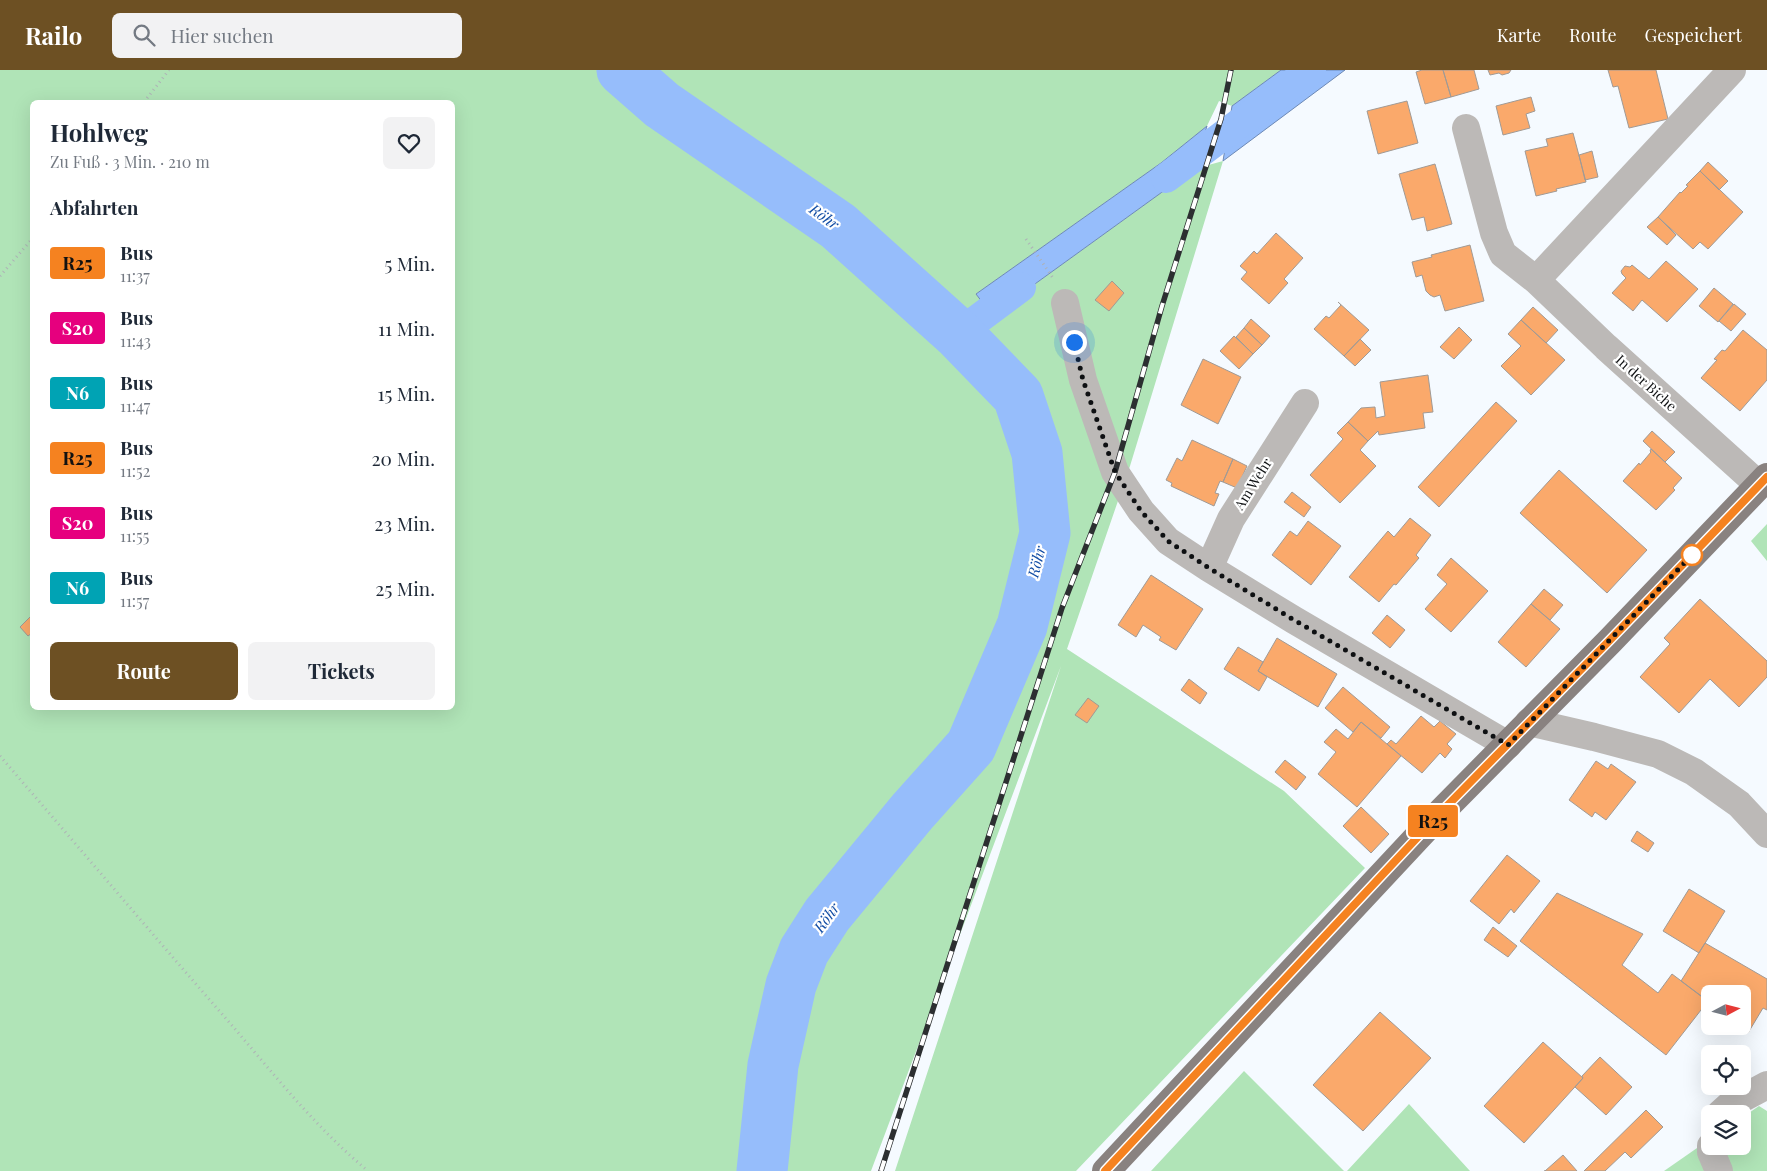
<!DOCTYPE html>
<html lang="de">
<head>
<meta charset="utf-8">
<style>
	body { margin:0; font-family:"Playfair Display",serif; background:#f2f2f3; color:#1f2937; height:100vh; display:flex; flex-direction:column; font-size:19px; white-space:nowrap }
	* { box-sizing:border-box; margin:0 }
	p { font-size:16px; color:#747a83 }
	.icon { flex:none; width:28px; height:28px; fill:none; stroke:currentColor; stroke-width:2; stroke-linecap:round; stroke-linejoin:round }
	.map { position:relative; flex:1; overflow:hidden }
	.sheet { position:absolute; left:30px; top:30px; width:425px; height:610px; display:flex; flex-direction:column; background:#fff; border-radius:8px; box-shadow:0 5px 20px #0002 }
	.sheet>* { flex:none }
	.badge { padding:0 10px; border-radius:4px; font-size:18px; line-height:32px }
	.needle { width:32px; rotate:83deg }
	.buttons { position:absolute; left:1701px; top:915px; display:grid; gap:10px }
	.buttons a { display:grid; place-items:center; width:50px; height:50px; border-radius:8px; background:#fff; box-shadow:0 5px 20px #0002; font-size:25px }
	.you { position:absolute; width:25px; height:25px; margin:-12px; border:4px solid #fff; border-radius:50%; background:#1a73e8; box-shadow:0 0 0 8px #1a73e833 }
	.map>.badge { position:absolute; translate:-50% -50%; box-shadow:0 0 0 2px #fff }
	h2 { padding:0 20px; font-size:19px; line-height:45px }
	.round { display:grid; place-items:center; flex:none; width:52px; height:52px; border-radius:8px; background:#f2f2f3 }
	.overview { display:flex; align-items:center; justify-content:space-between; height:85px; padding:0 20px }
	h1 { font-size:24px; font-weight:700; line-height:38px }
	.cta { display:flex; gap:10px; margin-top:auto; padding:10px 20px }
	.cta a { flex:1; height:58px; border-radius:8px; background:#6d5023; color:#fff; font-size:20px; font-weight:700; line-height:58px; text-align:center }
	.cta a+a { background:#f2f2f3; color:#1f2937 }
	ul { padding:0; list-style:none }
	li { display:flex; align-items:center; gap:15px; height:65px; padding:0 20px }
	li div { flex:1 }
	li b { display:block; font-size:19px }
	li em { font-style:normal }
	li .badge { min-width:55px; font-weight:700; text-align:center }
	header { display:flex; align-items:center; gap:30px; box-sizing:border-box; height:70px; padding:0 25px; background:#6d5023; color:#fff }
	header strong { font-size:24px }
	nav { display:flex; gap:28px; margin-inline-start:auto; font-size:18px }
	.search { width:350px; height:45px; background:#f2f2f3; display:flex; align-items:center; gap:12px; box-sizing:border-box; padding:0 18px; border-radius:8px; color:#747a83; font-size:19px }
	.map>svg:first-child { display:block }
	.green { fill:#b0e4b7; fill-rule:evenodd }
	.water { fill:#96bdfb; stroke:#6d89b5 }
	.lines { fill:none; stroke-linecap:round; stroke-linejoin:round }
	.canal { stroke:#96bdfb; stroke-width:30 }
	.river { stroke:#96bdfb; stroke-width:51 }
	.building { fill:#faa96b; stroke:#a09a95 }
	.path { stroke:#aeb2b6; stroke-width:3; stroke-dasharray:1 4; stroke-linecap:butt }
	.minor { stroke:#bcb9b7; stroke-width:28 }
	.major { stroke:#898280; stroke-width:28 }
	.rail-casing { stroke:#2c2f31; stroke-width:5.5 }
	.rail { stroke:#fff; stroke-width:4; stroke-dasharray:11; stroke-linecap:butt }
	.line-casing { stroke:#fff; stroke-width:11 }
	.line { stroke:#f58220; stroke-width:8 }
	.walk { stroke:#0e1012; stroke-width:5; stroke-dasharray:0 9 }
	.stop-dot { fill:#fff; stroke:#f58220; stroke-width:2.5 }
	.labels { text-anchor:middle; stroke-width:4.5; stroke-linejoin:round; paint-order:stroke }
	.street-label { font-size:14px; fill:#0e1012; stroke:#fff }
	.water-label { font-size:15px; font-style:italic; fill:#114ca4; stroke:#fff }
</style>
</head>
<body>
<header>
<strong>Railo</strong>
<div class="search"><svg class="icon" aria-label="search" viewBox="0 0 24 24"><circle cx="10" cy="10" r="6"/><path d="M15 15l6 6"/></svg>Hier suchen</div>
<nav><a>Karte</a><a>Route</a><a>Gespeichert</a></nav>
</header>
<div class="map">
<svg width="1767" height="1101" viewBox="0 0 1767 1101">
	<rect width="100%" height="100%" fill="#f5faff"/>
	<path class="green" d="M 0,0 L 1281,0 L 1232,36 L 1219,31 L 1207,56 L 1161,93 L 976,224 L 992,245 L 1194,99 L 1223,91 L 1130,396 L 1067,579 L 1284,721 L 1365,798 L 1076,1101 L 895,1101 L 1061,596 L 871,1101 L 0,1101 ZM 32,32 L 452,32 L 452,638 L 32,638 Z
		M 1767,454 L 1767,491 L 1751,471 Z
		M 1244,1001 L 1344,1101 L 1151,1101 Z
		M 1409,1034 L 1470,1101 L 1347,1101 Z
		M 1759,1036 L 1767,1041 L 1767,1101 L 1664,1101 L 1710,1069 L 1710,1076 L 1742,1076 L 1743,1047 Z"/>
	<path class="water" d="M 1281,0 L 1345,0 L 1223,91 L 1232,36 Z
		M 1207,56 L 1194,99 L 992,245 L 976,224 L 1161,93 Z"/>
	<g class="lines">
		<path class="canal" d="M 1166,108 L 1311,0
			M 958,264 L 1021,217"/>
		<path class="river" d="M 622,0 L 662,35 L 838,156 L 958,264 L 1018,326 L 1037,383 L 1045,463 L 1022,556 L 971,676 L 912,742 L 827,845 L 804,881 L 791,915 L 773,995 L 762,1101"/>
	</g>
	<path class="building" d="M 1422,0 L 1443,0 L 1451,27 L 1425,34 L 1416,2 Z
		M 1443,0 L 1474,0 L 1479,19 L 1451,27 Z
		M 1488,0 L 1511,0 L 1509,3 L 1502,5 L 1499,3 L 1490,5 Z
		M 1608,0 L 1656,0 L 1668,49 L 1629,58 L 1618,16 L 1613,17 Z
		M 1531,27 L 1535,41 L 1526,44 L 1530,58 L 1503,65 L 1496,36 Z
		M 1407,31 L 1418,73 L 1378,84 L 1367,41 Z
		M 1573,63 L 1586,112 L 1556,119 L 1557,121 L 1536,126 L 1525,81 L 1548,76 L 1546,69 Z
		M 1592,81 L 1598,107 L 1585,110 L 1579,85 Z
		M 1708,92 L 1728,111 L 1719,120 L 1700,101 Z
		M 1435,94 L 1452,154 L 1427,161 L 1424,147 L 1412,150 L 1399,104 Z
		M 1700,101 L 1743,142 L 1708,179 L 1700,172 L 1693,179 L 1658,147 L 1680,122 L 1681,123 L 1688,116 L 1686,115 Z
		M 1658,147 L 1676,165 L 1667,175 L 1647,157 Z
		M 1276,163 L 1303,188 L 1284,209 L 1288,213 L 1269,234 L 1241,209 L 1247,202 L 1240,196 L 1254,181 L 1257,184 Z
		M 1470,175 L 1484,231 L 1445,241 L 1440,225 L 1434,227 L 1430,225 L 1426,221 L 1422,205 L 1416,207 L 1412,192 L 1432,187 L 1431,185 Z
		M 1666,191 L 1698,219 L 1667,252 L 1642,230 L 1633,241 L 1612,223 L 1626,208 L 1622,204 L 1621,201 L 1625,196 L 1630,197 L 1632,195 L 1649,209 Z
		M 1112,211 L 1124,223 L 1109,241 L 1095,230 Z
		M 1714,218 L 1733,234 L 1718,252 L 1699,236 Z
		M 1338,232 L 1369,260 L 1344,286 L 1314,259 L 1326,246 L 1329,248 L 1341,235 Z
		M 1734,234 L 1746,244 L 1731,261 L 1719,251 Z
		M 1533,237 L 1558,260 L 1546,273 L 1521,250 Z
		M 1251,249 L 1270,266 L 1262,275 L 1244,258 Z
		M 1521,250 L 1565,290 L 1531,325 L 1501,296 L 1521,276 L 1508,264 Z
		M 1459,257 L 1472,270 L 1454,289 L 1440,277 Z
		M 1244,258 L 1262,275 L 1253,284 L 1236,267 Z
		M 1743,260 L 1767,280 L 1767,310 L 1740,341 L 1701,308 L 1717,290 L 1714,289 L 1722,280 L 1725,281 Z
		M 1234,266 L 1253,284 L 1239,299 L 1220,281 Z
		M 1360,269 L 1371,280 L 1355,296 L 1344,286 Z
		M 1203,289 L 1241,307 L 1218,354 L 1181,335 Z
		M 1428,305 L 1433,342 L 1423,343 L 1425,358 L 1379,365 L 1378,361 L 1368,371 L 1348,352 L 1361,338 L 1375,337 L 1376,348 L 1385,346 L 1380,312 Z
		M 1496,332 L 1517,351 L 1439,437 L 1418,417 Z
		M 1348,352 L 1368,371 L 1360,380 L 1376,396 L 1340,433 L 1310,405 L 1343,369 L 1337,363 Z
		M 1652,361 L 1675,382 L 1665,392 L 1643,371 Z
		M 1192,370 L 1233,389 L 1223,412 L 1220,411 L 1215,423 L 1219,424 L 1214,436 L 1171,416 L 1172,413 L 1166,410 L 1177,388 L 1182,391 Z
		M 1651,379 L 1682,408 L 1673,418 L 1675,420 L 1656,440 L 1623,411 L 1639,393 L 1640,395 L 1651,382 L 1650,381 Z
		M 1233,389 L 1247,396 L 1237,418 L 1223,412 Z
		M 1559,400 L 1647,480 L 1607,523 L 1520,443 Z
		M 1292,422 L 1311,437 L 1304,447 L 1284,432 Z
		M 1410,448 L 1431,465 L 1416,485 L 1419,488 L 1396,515 L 1394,514 L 1379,532 L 1349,507 L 1388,461 L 1394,467 Z
		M 1308,451 L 1341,476 L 1311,515 L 1272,485 L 1290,461 L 1297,466 Z
		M 1451,488 L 1488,521 L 1451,562 L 1425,539 L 1447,514 L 1437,505 Z
		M 1151,505 L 1203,539 L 1176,580 L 1159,570 L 1161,567 L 1143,555 L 1136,567 L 1118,555 Z
		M 1544,519 L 1563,535 L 1550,550 L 1531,534 Z
		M 1700,529 L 1767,591 L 1767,607 L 1739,637 L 1710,609 L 1679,643 L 1640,607 L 1670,574 L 1664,568 Z
		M 1531,534 L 1560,559 L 1526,597 L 1498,572 Z
		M 1387,545 L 1405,560 L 1390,578 L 1372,563 Z
		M 31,546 L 32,548 L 32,563 L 28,566 L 20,557 Z
		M 1277,568 L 1337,604 L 1318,637 L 1258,601 Z
		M 1238,577 L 1263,592 L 1258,601 L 1267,607 L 1259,621 L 1224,599 Z
		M 1189,609 L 1207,623 L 1200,634 L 1181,620 Z
		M 1343,617 L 1390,657 L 1381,668 L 1361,652 L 1353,662 L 1325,638 Z
		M 1088,628 L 1099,636 L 1087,653 L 1075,645 Z
		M 1421,646 L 1434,657 L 1440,651 L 1456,664 L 1447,674 L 1452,679 L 1445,688 L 1440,683 L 1422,703 L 1387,674 L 1391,670 L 1396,674 Z
		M 1361,652 L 1401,686 L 1357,737 L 1318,704 L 1336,682 L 1324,672 L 1336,659 L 1348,669 Z
		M 1285,690 L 1306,707 L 1296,720 L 1275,702 Z
		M 1596,691 L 1608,699 L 1611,694 L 1636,712 L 1606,750 L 1595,742 L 1592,747 L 1569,730 Z
		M 1361,737 L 1389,764 L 1371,783 L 1343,756 Z
		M 1637,761 L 1654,773 L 1648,782 L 1631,771 Z
		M 1507,785 L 1540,811 L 1514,843 L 1511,839 L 1499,854 L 1470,831 Z
		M 1689,819 L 1725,841 L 1699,883 L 1663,861 Z
		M 1557,823 L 1643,864 L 1622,895 L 1658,923 L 1672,904 L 1708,931 L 1666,985 L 1520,871 Z
		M 1493,857 L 1517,876 L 1508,887 L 1484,870 Z
		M 1705,873 L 1767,909 L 1767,940 L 1763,938 L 1748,963 L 1739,956 L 1742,956 L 1742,924 L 1710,924 L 1710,933 L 1681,911 Z
		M 1380,942 L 1431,988 L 1363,1061 L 1313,1015 Z
		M 1543,972 L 1583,1008 L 1524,1073 L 1484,1036 Z
		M 1600,987 L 1632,1017 L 1606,1045 L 1575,1017 L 1583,1008 L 1582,1006 Z
		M 1646,1040 L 1663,1057 L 1631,1088 L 1625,1082 L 1605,1101 L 1584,1101 Z
		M 1563,1085 L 1577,1101 L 1544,1101 L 1545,1101 Z"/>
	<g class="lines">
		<path class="path" d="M 144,32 L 169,0
			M 1026,169 L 1053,208
			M 0,206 L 32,169
			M 0,686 C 76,774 152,864 229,952 C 273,1003 316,1058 368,1101"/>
		<path class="minor" d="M 1466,58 L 1494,163 L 1503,184 L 1536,210 L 1606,277 L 1759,415
			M 1536,210 L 1732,0
			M 1065,233 L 1083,310 L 1115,402 L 1141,441 L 1168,471 L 1209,498 L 1294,550 L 1508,675
			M 1209,498 L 1231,449 L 1305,333
			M 1529,652 L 1594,667 L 1658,684 L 1694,702 L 1739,734 L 1767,764
			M 1720,1044 L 1730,1035 L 1767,1015
			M 1711,1076 L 1711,1082 L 1719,1101"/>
		<path class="major" d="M 1106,1101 L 1443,740 L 1610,571 L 1767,407"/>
		<g class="rail-casing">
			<path id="rail" d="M 881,1101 L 1062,538 L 1115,402 L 1162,236 L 1221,49 L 1231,0"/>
		</g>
		<use href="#rail" class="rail"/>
	</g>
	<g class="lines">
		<g class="line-casing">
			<path id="line" d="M 1105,1101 L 1443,740 L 1610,570 L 1767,407"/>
		</g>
		<use href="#line" class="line"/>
		<path class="walk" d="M 1074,272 L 1083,310 L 1115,402 L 1141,441 L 1168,471 L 1209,498 L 1294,550 L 1508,675 L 1694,483 L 1692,485"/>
	</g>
	<circle class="stop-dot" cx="1692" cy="485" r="10"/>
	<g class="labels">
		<g class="street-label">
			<text transform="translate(1646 313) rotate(42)" y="5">In der Biche</text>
			<text transform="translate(1253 414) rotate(-58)" y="5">Am Wehr</text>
		</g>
		<g class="water-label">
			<text transform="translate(824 147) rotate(36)" y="5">Röhr</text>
			<text transform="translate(1037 492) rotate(-76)" y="5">Röhr</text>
			<text transform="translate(827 848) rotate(-54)" y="5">Röhr</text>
		</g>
	</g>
</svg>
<div class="buttons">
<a><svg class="needle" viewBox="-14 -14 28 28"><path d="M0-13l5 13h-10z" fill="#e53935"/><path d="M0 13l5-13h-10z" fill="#747a83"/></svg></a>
<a><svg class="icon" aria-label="locate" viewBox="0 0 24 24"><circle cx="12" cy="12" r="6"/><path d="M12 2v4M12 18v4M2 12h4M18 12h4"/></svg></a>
<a><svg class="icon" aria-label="layers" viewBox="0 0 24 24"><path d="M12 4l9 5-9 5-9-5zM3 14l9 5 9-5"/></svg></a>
</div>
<div class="you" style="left:1074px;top:272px"></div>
<b class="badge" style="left:1433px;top:751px;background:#f58220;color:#111">R25</b>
<section class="sheet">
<div class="overview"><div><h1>Hohlweg</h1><p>Zu Fuß · 3 Min. · 210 m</p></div><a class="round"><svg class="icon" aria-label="heart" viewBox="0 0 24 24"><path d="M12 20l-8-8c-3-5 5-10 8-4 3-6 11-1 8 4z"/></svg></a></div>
<h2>Abfahrten</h2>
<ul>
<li><span class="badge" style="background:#f58220;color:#111">R25</span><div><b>Bus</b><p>11:37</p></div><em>5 Min.</em></li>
<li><span class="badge" style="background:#e6007e;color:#fff">S20</span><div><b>Bus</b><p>11:43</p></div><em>11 Min.</em></li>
<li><span class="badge" style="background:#00a3b4;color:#fff">N6</span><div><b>Bus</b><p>11:47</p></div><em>15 Min.</em></li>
<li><span class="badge" style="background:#f58220;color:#111">R25</span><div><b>Bus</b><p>11:52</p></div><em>20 Min.</em></li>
<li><span class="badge" style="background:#e6007e;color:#fff">S20</span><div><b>Bus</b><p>11:55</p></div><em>23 Min.</em></li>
<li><span class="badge" style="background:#00a3b4;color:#fff">N6</span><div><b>Bus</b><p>11:57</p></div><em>25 Min.</em></li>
</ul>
<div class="cta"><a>Route</a><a>Tickets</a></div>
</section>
</div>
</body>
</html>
